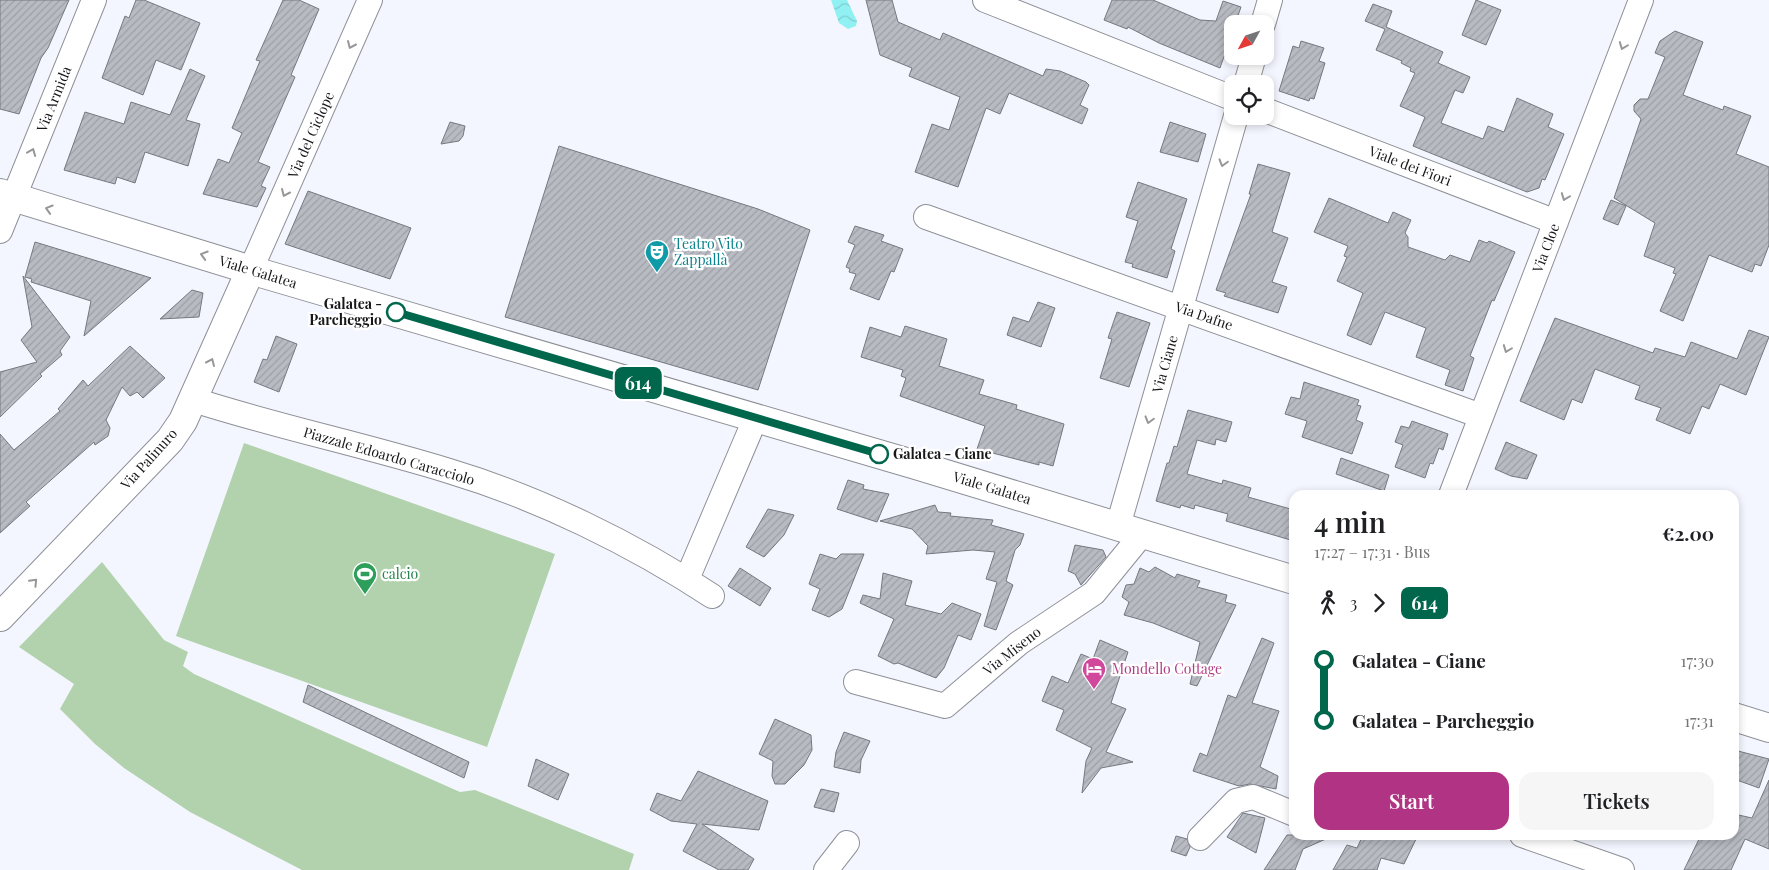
<!DOCTYPE html>
<html lang="en">
<head>
<meta charset="utf-8">
<style>
	body { margin:0; font-family:"Playfair Display",serif; background:#f6f6f6; color:#202124; height:100vh; display:flex; flex-direction:column; font-size:19px; white-space:nowrap }
	* { box-sizing:border-box; margin:0 }
	p { font-size:16px; color:#757577 }
	.icon { flex:none; width:28px; height:28px; fill:none; stroke:currentColor; stroke-width:2; stroke-linecap:round; stroke-linejoin:round }
	.map { position:relative; flex:1; overflow:hidden }
	.side { position:absolute; left:1289px; top:490px; width:450px; height:350px; display:flex; flex-direction:column; background:#fff; border-radius:15px; box-shadow:0 2px 8px #0003 }
	.side>* { flex:none }
	.badge { padding:0 10px; border-radius:8px; font-size:18px; line-height:32px }
	.needle { width:32px; rotate:230deg }
	.fabs { position:absolute; left:1224px; top:15px; display:grid; gap:10px }
	.fabs a { display:grid; place-items:center; width:50px; height:50px; border-radius:10px; background:#fff; box-shadow:0 2px 8px #0003; font-size:25px }
	.map>.badge { position:absolute; translate:-50% -50%; box-shadow:0 0 0 2px #fff }
	.legs { display:flex; align-items:center; gap:8px; height:55px; padding:0 25px; font-size:16px }
	.legs p { margin-inline-start:auto }
	.overview { display:flex; align-items:center; justify-content:space-between; height:85px; padding:0 25px }
	h1 { font-size:28px; font-weight:600; line-height:38px }
	.cta { display:flex; gap:10px; margin-top:auto; padding:10px 25px }
	.cta a { flex:1; height:58px; border-radius:15px; background:#b13484; color:#fff; font-size:20px; font-weight:600; line-height:58px; text-align:center }
	.cta a+a { background:#f6f6f6; color:#202124 }
	ul { padding:0 25px; list-style:none }
	li { display:flex; align-items:center; gap:18px; height:60px; font-size:19px }
	li i { display:grid; place-items:center; width:8px; height:100%; margin:0 6px; background:currentColor }
	li i::after { content:''; width:12px; height:12px; margin:-6px; border:4px solid; border-radius:50%; background:#fff }
	li p { margin-inline-start:auto }
	li:first-child i { background:linear-gradient(#0000 50%,currentColor 0) }
	li:last-child i { background:linear-gradient(currentColor 50%,#0000 0) }
	.map>svg:first-child { display:block }
	.green { fill:#b2d2ad }
	.water { fill:url(#water-waves) }
	.building { fill:url(#building-hatch); stroke:#76787f }
	.lines { fill:none; stroke-linecap:round; stroke-linejoin:round }
	.street-casing { stroke:#8d9097; stroke-width:26 }
	.secondary-casing { stroke:#8d9097; stroke-width:30 }
	.street { stroke:#fff; stroke-width:24 }
	.secondary { stroke:#fff; stroke-width:28 }
	.oneway { stroke:#979798 }
	.line-1-casing { stroke:#fff; stroke-width:11 }
	.line-1 { stroke:#00664c; stroke-width:8 }
	.stop-1-dot { fill:#fff; stroke:#00664c; stroke-width:2.5 }
	.labels { text-anchor:middle; stroke-width:4.5; stroke-linejoin:round; paint-order:stroke }
	.street-label { font-size:14px; fill:#17171a; stroke:#fff }
	.culture-label { font-size:14px; fill:#0d838f; stroke:#fff; text-anchor:start }
	.stop-label { font-size:14px; font-weight:bold; fill:#17171a; stroke:#fff; text-anchor:end }
	.leisure-label { font-size:14px; fill:#27864d; stroke:#fff; text-anchor:start }
	.hotel-label { font-size:14px; fill:#b23c85; stroke:#fff; text-anchor:start }
</style>
</head>
<body>
<div class="map">
<svg width="1769" height="870" viewBox="0 0 1769 870">
	<defs>
		<pattern id="water-waves" width="16" height="10" patternUnits="userSpaceOnUse" patternTransform="scale(1.25)"><rect width="16" height="10" fill="#91f1f2"/><path d="M0 5q4-4 8 0t8 0" fill="none" stroke="#7ccecf"/></pattern>
		<pattern id="building-hatch" width="6" height="6" patternUnits="userSpaceOnUse" patternTransform="scale(1.25)"><rect width="6" height="6" fill="#b9bbc3"/><path d="M-1 1l2-2M0 6l6-6M5 7l2-2" fill="none" stroke="#9ea0a7"/></pattern>
	</defs>
	<rect width="100%" height="100%" fill="#f4f6ff"/>
	<path class="green" d="M 244,443 L 555,554 L 487,747 L 176,636 Z
		M 102,562 L 164,640 L 188,652 L 183,666 L 194,674 L 460,792 L 475,790 L 634,854 L 629,870 L 302,870 L 190,812 L 124,768 L 95,744 L 60,709 L 74,684 L 19,647 Z"/>
	<path class="water" d="M 831,0 L 847,0 L 857,21 L 856,26 L 848,29 L 839,23 Z"/>
	<path class="building" d="M 0,0 L 69,0 L 48,48 L 41,58 L 19,114 L 0,109 Z
		M 136,0 L 144,0 L 200,23 L 181,70 L 156,60 L 143,95 L 102,78 L 125,16 L 129,18 Z
		M 283,0 L 299,0 L 319,9 L 291,75 L 295,77 L 258,162 L 270,167 L 261,186 L 266,188 L 257,207 L 203,194 L 218,159 L 229,163 L 242,133 L 232,128 L 260,61 L 256,60 Z
		M 866,0 L 892,0 L 898,22 L 940,40 L 943,33 L 1043,76 L 1046,69 L 1060,71 L 1086,82 L 1089,85 L 1080,105 L 1088,109 L 1082,124 L 1009,93 L 1000,114 L 986,108 L 958,187 L 915,172 L 932,124 L 949,130 L 960,97 L 909,76 L 912,68 L 880,55 Z
		M 1112,0 L 1153,0 L 1200,20 L 1216,21 L 1223,1 L 1241,7 L 1235,24 L 1232,24 L 1232,34 L 1220,68 L 1159,43 L 1128,27 L 1127,29 L 1104,20 Z
		M 1476,0 L 1501,10 L 1486,45 L 1462,35 Z
		M 1373,4 L 1392,11 L 1386,27 L 1443,52 L 1438,63 L 1470,77 L 1463,93 L 1455,90 L 1441,123 L 1483,139 L 1488,126 L 1504,132 L 1517,98 L 1553,114 L 1548,127 L 1564,134 L 1545,180 L 1542,179 L 1539,188 L 1527,192 L 1413,146 L 1425,117 L 1400,106 L 1415,73 L 1410,71 L 1411,68 L 1401,63 L 1402,61 L 1376,50 L 1385,29 L 1365,21 Z
		M 1675,31 L 1703,42 L 1683,95 L 1723,110 L 1724,106 L 1751,116 L 1736,154 L 1769,167 L 1769,245 L 1761,266 L 1755,264 L 1752,272 L 1709,255 L 1683,321 L 1660,311 L 1676,274 L 1673,273 L 1675,268 L 1644,256 L 1655,223 L 1614,198 L 1641,119 L 1634,111 L 1634,105 L 1640,99 L 1648,99 L 1665,57 L 1655,53 L 1660,41 Z
		M 1301,41 L 1324,48 L 1319,61 L 1325,63 L 1314,99 L 1310,98 L 1309,101 L 1279,91 L 1293,46 L 1299,48 Z
		M 190,69 L 205,76 L 186,120 L 200,124 L 188,166 L 145,152 L 135,183 L 117,177 L 115,184 L 64,170 L 85,112 L 124,124 L 131,102 L 170,115 Z
		M 450,122 L 465,126 L 463,136 L 459,141 L 441,144 Z
		M 1170,122 L 1206,134 L 1198,162 L 1160,152 Z
		M 559,146 L 758,209 L 810,230 L 758,390 L 505,317 Z
		M 1258,164 L 1290,173 L 1272,232 L 1288,238 L 1272,282 L 1287,287 L 1278,313 L 1224,296 L 1226,293 L 1216,290 L 1251,194 L 1249,194 Z
		M 1138,182 L 1187,199 L 1171,249 L 1175,251 L 1167,278 L 1132,267 L 1133,264 L 1125,262 L 1138,221 L 1126,217 Z
		M 308,191 L 411,228 L 390,279 L 285,244 Z
		M 1329,198 L 1388,223 L 1393,212 L 1411,220 L 1405,233 L 1408,237 L 1408,247 L 1445,260 L 1450,255 L 1470,262 L 1479,240 L 1487,243 L 1489,241 L 1515,252 L 1494,301 L 1492,300 L 1470,356 L 1474,358 L 1463,391 L 1445,385 L 1450,370 L 1416,357 L 1426,328 L 1385,312 L 1371,345 L 1347,335 L 1363,293 L 1337,281 L 1347,257 L 1344,256 L 1348,246 L 1314,232 Z
		M 1611,200 L 1626,206 L 1618,225 L 1603,219 Z
		M 855,226 L 884,235 L 881,241 L 903,249 L 894,272 L 891,271 L 879,300 L 850,289 L 856,274 L 849,272 L 850,269 L 846,267 L 855,245 L 848,242 Z
		M 35,242 L 107,264 L 151,278 L 84,336 L 91,301 L 31,282 L 32,279 L 25,277 Z
		M 23,276 L 70,337 L 60,351 L 62,355 L 40,374 L 42,376 L 0,417 L 0,372 L 37,362 L 21,340 L 32,327 Z
		M 192,290 L 203,293 L 199,317 L 160,319 Z
		M 1038,302 L 1055,308 L 1041,347 L 1007,335 L 1013,317 L 1029,322 Z
		M 1117,312 L 1150,323 L 1129,387 L 1100,378 L 1112,339 L 1108,338 Z
		M 1555,318 L 1653,353 L 1655,348 L 1685,357 L 1691,342 L 1737,359 L 1749,330 L 1769,337 L 1746,395 L 1720,384 L 1709,409 L 1702,406 L 1690,434 L 1656,420 L 1661,408 L 1635,399 L 1640,386 L 1595,369 L 1582,403 L 1572,399 L 1564,420 L 1520,401 Z
		M 905,326 L 947,339 L 939,366 L 984,380 L 979,394 L 1017,405 L 1016,409 L 1064,424 L 1053,466 L 1039,462 L 1039,465 L 977,449 L 985,426 L 900,396 L 906,378 L 901,376 L 903,370 L 861,357 L 870,327 L 901,337 Z
		M 276,336 L 297,344 L 279,392 L 254,382 L 263,359 L 267,360 Z
		M 130,346 L 165,378 L 143,398 L 137,392 L 130,396 L 122,387 L 106,420 L 110,428 L 108,436 L 95,445 L 94,442 L 26,502 L 30,506 L 0,533 L 0,434 L 14,450 L 60,411 L 58,409 L 83,380 L 88,386 Z
		M 1304,382 L 1359,400 L 1357,405 L 1361,406 L 1356,420 L 1363,423 L 1352,454 L 1302,437 L 1307,421 L 1285,414 L 1291,397 L 1300,399 Z
		M 1188,410 L 1232,422 L 1226,442 L 1216,439 L 1215,445 L 1197,440 L 1187,474 L 1222,484 L 1223,480 L 1251,488 L 1248,497 L 1294,510 L 1294,541 L 1226,521 L 1228,514 L 1195,505 L 1194,509 L 1181,505 L 1180,508 L 1156,501 L 1167,463 L 1169,463 L 1174,446 L 1177,447 Z
		M 1412,421 L 1448,434 L 1443,450 L 1439,448 L 1433,464 L 1430,463 L 1425,478 L 1395,467 L 1403,445 L 1395,442 L 1401,426 L 1409,428 Z
		M 1506,442 L 1537,455 L 1527,479 L 1511,476 L 1495,469 Z
		M 1341,458 L 1389,475 L 1384,491 L 1336,474 Z
		M 848,480 L 864,485 L 863,489 L 889,494 L 877,522 L 837,509 Z
		M 935,505 L 938,512 L 951,513 L 950,516 L 993,520 L 991,525 L 1024,534 L 1020,545 L 1015,550 L 1006,581 L 1013,585 L 996,630 L 984,626 L 997,582 L 986,579 L 995,552 L 973,550 L 926,554 L 928,546 L 912,529 L 880,521 Z
		M 768,509 L 794,515 L 784,535 L 764,557 L 746,547 Z
		M 1075,545 L 1103,550 L 1106,557 L 1081,585 L 1075,574 L 1068,571 Z
		M 820,554 L 836,559 L 841,554 L 864,554 L 842,609 L 829,617 L 812,610 L 820,589 L 809,584 Z
		M 1155,567 L 1175,578 L 1177,574 L 1200,581 L 1197,587 L 1227,595 L 1225,602 L 1236,605 L 1197,686 L 1190,684 L 1200,642 L 1153,623 L 1124,615 L 1129,602 L 1122,597 L 1126,585 L 1134,584 L 1140,568 L 1149,572 Z
		M 740,568 L 771,588 L 760,606 L 728,586 Z
		M 883,573 L 912,581 L 905,605 L 941,614 L 952,603 L 981,614 L 971,640 L 958,635 L 944,668 L 936,678 L 898,663 L 894,664 L 878,656 L 894,619 L 860,603 L 863,595 L 880,599 Z
		M 1262,638 L 1274,643 L 1252,703 L 1279,711 L 1260,767 L 1278,776 L 1276,789 L 1250,784 L 1239,786 L 1193,771 L 1200,753 L 1207,756 L 1228,695 L 1236,698 Z
		M 1100,640 L 1128,652 L 1111,703 L 1126,709 L 1106,752 L 1133,762 L 1101,768 L 1082,793 L 1086,761 L 1092,748 L 1056,730 L 1064,710 L 1042,701 L 1052,676 L 1068,683 L 1081,654 L 1093,659 Z
		M 308,685 L 469,762 L 464,778 L 303,702 Z
		M 775,719 L 811,735 L 812,750 L 804,765 L 785,784 L 775,784 L 772,776 L 773,761 L 759,754 Z
		M 844,732 L 870,741 L 861,760 L 860,773 L 834,767 L 836,752 Z
		M 1738,751 L 1769,759 L 1759,788 L 1734,779 Z
		M 536,759 L 569,774 L 558,800 L 528,786 Z
		M 698,771 L 768,801 L 759,830 L 702,824 L 754,859 L 748,870 L 719,870 L 683,851 L 697,824 L 671,821 L 650,810 L 657,793 L 681,801 Z
		M 1769,780 L 1769,849 L 1745,839 L 1731,870 L 1684,870 L 1701,835 L 1734,835 L 1734,814 L 1752,818 Z
		M 821,789 L 839,793 L 834,812 L 814,807 Z
		M 1243,813 L 1265,818 L 1256,853 L 1227,837 Z
		M 1287,835 L 1335,835 L 1303,849 L 1295,870 L 1264,870 Z
		M 1363,835 L 1418,835 L 1404,864 L 1381,858 L 1377,870 L 1333,870 L 1347,845 L 1357,848 Z
		M 1176,836 L 1187,839 L 1190,847 L 1186,856 L 1171,851 Z"/>
	<g class="lines">
		<g class="street-casing">
			<path id="street" d="M 985,0 L 1232,98
				M 1263,24 L 1270,0
				M 1246,84 L 1254,56
				M 1265,110 L 1556,222
				M 926,217 L 1481,416
				M 0,231 L 94,0
				M 251,269 L 370,0
				M 194,400 C 278,427 365,445 449,471 C 539,498 633,544 712,596
				M 1451,495 L 1641,0
				M 1118,526 L 1236,116
				M 687,579 L 756,417
				M 856,682 L 945,706 L 1019,643 L 1094,593 L 1143,533
				M 1522,835 L 1622,870
				M 1200,838 L 1236,801 L 1253,797 L 1294,814
				M 826,870 L 847,843"/>
		</g>
		<g class="secondary-casing">
			<path id="secondary" d="M 0,193 L 264,274 L 916,465 L 1294,580
				M 0,617 L 170,440 L 183,421 L 251,269
				M 1734,717 L 1769,728"/>
		</g>
		<use href="#street" class="street"/>
		<use href="#secondary" class="secondary"/>
	</g>
	<defs><path id="oneway-chevron" d="M-2-3.5L2.5 0L-2 3.5" fill="none" stroke-width="1.6" stroke-linecap="round" stroke-linejoin="round" transform="scale(1.25)"/></defs>
	<g class="oneway">
		<use href="#oneway-chevron" transform="translate(351 45) rotate(114)"/>
		<use href="#oneway-chevron" transform="translate(1623 46) rotate(111)"/>
		<use href="#oneway-chevron" transform="translate(32 152) rotate(-68)"/>
		<use href="#oneway-chevron" transform="translate(1223 163) rotate(106)"/>
		<use href="#oneway-chevron" transform="translate(285 193) rotate(114)"/>
		<use href="#oneway-chevron" transform="translate(1565 197) rotate(111)"/>
		<use href="#oneway-chevron" transform="translate(49 209) rotate(-163)"/>
		<use href="#oneway-chevron" transform="translate(204 255) rotate(-163)"/>
		<use href="#oneway-chevron" transform="translate(1507 349) rotate(111)"/>
		<use href="#oneway-chevron" transform="translate(211 362) rotate(-66)"/>
		<use href="#oneway-chevron" transform="translate(1149 420) rotate(106)"/>
		<use href="#oneway-chevron" transform="translate(34 582) rotate(-46)"/>
	</g>
	<g class="lines">
		<g class="line-1-casing">
			<path id="line-1" d="M 396,312 L 879,454"/>
		</g>
		<use href="#line-1" class="line-1"/>
	</g>
	<defs>
		<g id="theatre-pin" transform="scale(1.25)"><path d="M0 17L-7.5 6A9.5 9.5 0 1 1 7.5 6Z" fill="#0f9aa8" stroke="#fff"/><path d="M-5-5.5Q0-4 5-5.5V0Q5 5 0 6Q-5 5-5 0ZM-3.3-2.5H-1v1.5H-3.3ZM1-2.5H3.3v1.5H1ZM-2.8 1Q0 5.5 2.8 1Z" fill="#fff"/></g>
		<g id="stadium-pin" transform="scale(1.25)"><path d="M0 17L-7.5 6A9.5 9.5 0 1 1 7.5 6Z" fill="#2e9e5b" stroke="#fff"/><path d="M0-5a6.5 5 0 1 0 0 10a6.5 5 0 1 0 0-10ZM-3.5-1.8h7v3.6h-7Z" fill="#fff"/></g>
		<g id="hotel-pin" transform="scale(1.25)"><path d="M0 17L-7.5 6A9.5 9.5 0 1 1 7.5 6Z" fill="#d1479c" stroke="#fff"/><path d="M-6-4.5h1.5V1H6V5H4.5V3h-9V5H-6ZM-4 0a1.8 1.8 0 1 1 3.6 0ZM.5 0V-2.5h3Q6-2.5 6 0Z" fill="#fff"/></g>
	</defs>
	<g fill-rule="evenodd">
		<use href="#theatre-pin" x="657" y="252"/>
		<use href="#stadium-pin" x="365" y="574"/>
		<use href="#hotel-pin" x="1094" y="669"/>
	</g>
	<g class="stop-1-dot">
		<circle cx="396" cy="312" r="9"/>
		<circle cx="879" cy="454" r="9"/>
	</g>
	<g class="labels">
		<g class="street-label">
			<text transform="translate(54 99) rotate(-68)" y="5">Via Armida</text>
			<text transform="translate(311 135) rotate(-66)" y="5">Via del Ciclope</text>
			<text transform="translate(1410 166) rotate(21)" y="5">Viale dei Fiori</text>
			<text transform="translate(1546 248) rotate(-69)" y="5">Via Cloe</text>
			<text transform="translate(258 272) rotate(17)" y="5">Viale Galatea</text>
			<text transform="translate(1204 316) rotate(19)" y="5">Via Dafne</text>
			<text transform="translate(1165 364) rotate(-74)" y="5">Via Ciane</text>
			<text transform="translate(389 456) rotate(16)" y="5">Piazzale Edoardo Caracciolo</text>
			<text transform="translate(149 459) rotate(-48)" y="5">Via Palinuro</text>
			<text transform="translate(992 488) rotate(17)" y="5">Viale Galatea</text>
			<text transform="translate(1012 651) rotate(-38)" y="5">Via Miseno</text>
		</g>
		<g class="culture-label">
			<text x="674" y="249">Teatro Vito<tspan x="674" dy="16">Zappallà</tspan></text>
		</g>
		<g class="stop-label">
			<text x="382" y="309">Galatea -<tspan x="382" dy="16">Parcheggio</tspan></text>
			<text x="893" y="459" text-anchor="start">Galatea - Ciane</text>
		</g>
		<g class="leisure-label">
			<text x="382" y="579">calcio</text>
		</g>
		<g class="hotel-label">
			<text x="1112" y="674">Mondello Cottage</text>
		</g>
	</g>
</svg>
<div class="fabs">
<a><svg class="needle" viewBox="-14 -14 28 28"><path d="M0-13l5 13h-10z" fill="#e53935"/><path d="M0 13l5-13h-10z" fill="#757577"/></svg></a>
<a><svg class="icon" aria-label="locate" viewBox="0 0 24 24"><circle cx="12" cy="12" r="6"/><path d="M12 2v4M12 18v4M2 12h4M18 12h4"/></svg></a>
</div>
<b class="badge" style="left:638px;top:383px;background:#00664c;color:#fff">614</b>
<section class="side">
<div class="overview"><div><h1>4 min</h1><p>17:27 – 17:31 · Bus</p></div><b>€2.00</b></div>
<div class="legs"><svg class="icon" aria-label="walk" viewBox="0 0 24 24"><circle cx="13" cy="4" r="2"/><path d="M13 8l-2 6 4 7M11 14l-3 7M7 12l3-4h3l4 4"/></svg>3<svg class="icon" aria-label="forward" viewBox="0 0 24 24"><path d="M9 5l7 7-7 7"/></svg><b class="badge" style="background:#00664c;color:#fff">614</b></div>
<ul>
<li><i style="color:#00664c"></i><b>Galatea - Ciane</b><p>17:30</p></li>
<li><i style="color:#00664c"></i><b>Galatea - Parcheggio</b><p>17:31</p></li>
</ul>
<div class="cta"><a>Start</a><a>Tickets</a></div>
</section>
</div>
</body>
</html>
